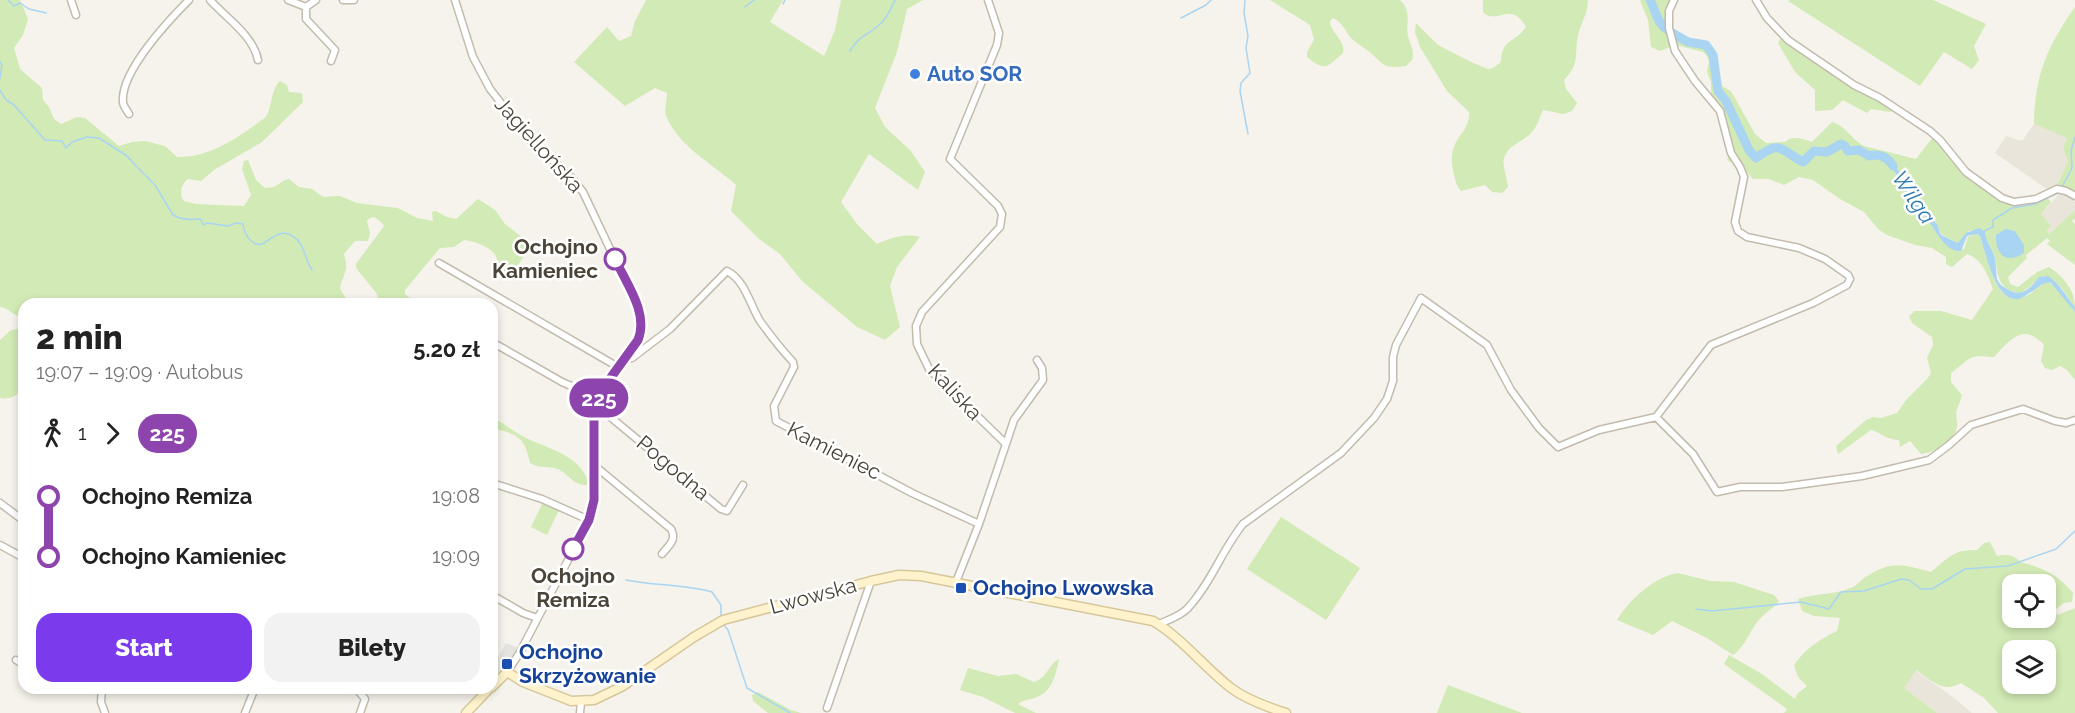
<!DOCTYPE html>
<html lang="pl">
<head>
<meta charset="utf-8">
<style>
	body { margin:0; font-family:Raleway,sans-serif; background:#f2f2f2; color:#222; height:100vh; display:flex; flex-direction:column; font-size:22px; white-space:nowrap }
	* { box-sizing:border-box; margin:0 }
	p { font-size:20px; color:#767676 }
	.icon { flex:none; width:33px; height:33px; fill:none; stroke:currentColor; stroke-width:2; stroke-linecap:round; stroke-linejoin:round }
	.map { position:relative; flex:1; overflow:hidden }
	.details { position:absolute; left:18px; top:298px; width:480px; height:396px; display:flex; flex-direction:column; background:#fff; border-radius:18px; box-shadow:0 3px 9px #0003 }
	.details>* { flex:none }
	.badge { padding:0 12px; border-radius:20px; font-size:21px; line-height:39px }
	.controls { position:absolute; left:2002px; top:574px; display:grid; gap:12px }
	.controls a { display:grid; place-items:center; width:54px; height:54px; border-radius:12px; background:#fff; box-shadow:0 3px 9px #0003; font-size:30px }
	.map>.badge { position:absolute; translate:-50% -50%; box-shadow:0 0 0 3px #fff }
	.legs { display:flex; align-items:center; gap:9px; height:66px; padding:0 18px; font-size:20px }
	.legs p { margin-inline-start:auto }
	.head { display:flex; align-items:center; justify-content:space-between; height:102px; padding:0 18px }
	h1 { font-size:33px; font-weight:800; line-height:45px }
	.action { display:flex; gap:12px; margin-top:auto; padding:12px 18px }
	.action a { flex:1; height:69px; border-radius:18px; background:#7c3aed; color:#fff; font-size:24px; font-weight:800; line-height:69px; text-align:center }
	.action a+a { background:#f2f2f2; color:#222 }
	ul { padding:0 18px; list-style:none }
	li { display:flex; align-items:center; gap:21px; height:60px; font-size:22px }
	li i { display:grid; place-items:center; width:9px; height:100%; margin:0 8px; background:currentColor }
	li i::after { content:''; width:15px; height:15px; margin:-8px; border:4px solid; border-radius:50%; background:#fff }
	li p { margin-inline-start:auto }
	li:first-child i { background:linear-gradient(#0000 50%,currentColor 0) }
	li:last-child i { background:linear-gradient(currentColor 50%,#0000 0) }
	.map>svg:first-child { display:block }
	.residential { fill:#eae5da }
	.green { fill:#d2eab5; fill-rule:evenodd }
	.parking { fill:#e5e3e0 }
	.water { fill:#a9d4f2 }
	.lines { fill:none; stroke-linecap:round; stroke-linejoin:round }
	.stream { stroke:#a9d4f2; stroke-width:1.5 }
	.river { stroke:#a9d4f2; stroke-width:9 }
	.street-casing { stroke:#c2bbae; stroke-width:9 }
	.secondary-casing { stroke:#d6c79b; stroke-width:11 }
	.street { stroke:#fff; stroke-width:6 }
	.secondary { stroke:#fff3cd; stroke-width:8 }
	.line-1-casing { stroke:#fff; stroke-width:14 }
	.line-1 { stroke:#8e44ad; stroke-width:9 }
	.shop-dot { fill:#3f7fe0; stroke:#fff; stroke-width:2 }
	.stop-1-dot { fill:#fff; stroke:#8e44ad; stroke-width:3 }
	.transit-dot { fill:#1a4fb4; stroke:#fff; stroke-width:2 }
	.labels { text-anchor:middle; stroke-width:5; stroke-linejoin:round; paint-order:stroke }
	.shop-label { font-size:21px; font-weight:bold; fill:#366cbe; stroke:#fff; text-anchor:start }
	.street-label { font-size:21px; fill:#4b4439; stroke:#fff }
	.stop-label { font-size:21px; font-weight:bold; fill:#4b4439; stroke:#fff; text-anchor:end }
	.transit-label { font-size:21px; font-weight:bold; fill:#164399; stroke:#fff; text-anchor:start }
	.water-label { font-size:22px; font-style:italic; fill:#2e7ab2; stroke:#fff }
</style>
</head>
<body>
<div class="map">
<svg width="2075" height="713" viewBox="0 0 2075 713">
	<rect width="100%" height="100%" fill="#f6f3ec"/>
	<path class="residential" d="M 2034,124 L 2068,138 L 2063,148 L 2068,161 L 2057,186 L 2048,190 L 1995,153 L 2006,136 L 2022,141 Z
		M 2060,193 L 2065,194 L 2075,202 L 2075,210 L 2049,234 L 2041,214 Z
		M 1915,670 L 1953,697 L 1972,713 L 1937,713 L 1904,688 Z"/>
	<path class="green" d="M 0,0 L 20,0 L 28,19 L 23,35 L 14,48 L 20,69 L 42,88 L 43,100 L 49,107 L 54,119 L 61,124 L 77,117 L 85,118 L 119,146 L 132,142 L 145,141 L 165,146 L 177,157 C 211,158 240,136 266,117 C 273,105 270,91 280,81 L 287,85 L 289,92 L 302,93 L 303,102 L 262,142 L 214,170 L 201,181 L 188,179 C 182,183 178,194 184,201 L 196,204 L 244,206 L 251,195 L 242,169 L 244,161 L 248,160 L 256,180 L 265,188 L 274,187 L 285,180 L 289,179 L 299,187 L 312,189 L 323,197 L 340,196 L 357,203 L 398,208 L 417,218 L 433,221 L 432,212 L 436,211 L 447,217 L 456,219 L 478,199 L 495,210 L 505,224 L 528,242 C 526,257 518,267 506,275 L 501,275 L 494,269 C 495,266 497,263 497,260 C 496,248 474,241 464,240 L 454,247 L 440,248 L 405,290 L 405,294 L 418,304 L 380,304 L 377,294 L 356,268 L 356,264 L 384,226 L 381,222 L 374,217 L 370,218 L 367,221 L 370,233 L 368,241 L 355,241 L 344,254 C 345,259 347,264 346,269 C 340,291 335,284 351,304 L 24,304 L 24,317 C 13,317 10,308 0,307 Z
		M 646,0 L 783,0 L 770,22 L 824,56 L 835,30 L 841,0 L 923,0 L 907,9 L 897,52 L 875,108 L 885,127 L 911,151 L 925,172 L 918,190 L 869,154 L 841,202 L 857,224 L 877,244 C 891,238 904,233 920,237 L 897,267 L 890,286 L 900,327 L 885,340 L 857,327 L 802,281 L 780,254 L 759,239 L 731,211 L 736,185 C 713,164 679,147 666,116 C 664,110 667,100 667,93 L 655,88 L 625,106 L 574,62 L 607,27 L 619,41 L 631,36 L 635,21 Z
		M 1270,0 L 1400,0 C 1403,3 1406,7 1407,12 C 1409,20 1406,28 1408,36 C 1410,45 1415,50 1412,60 L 1406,66 C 1386,68 1386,68 1372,54 C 1366,48 1358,45 1352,39 C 1345,32 1344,23 1333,18 L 1330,21 C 1330,33 1346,40 1343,53 C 1328,66 1326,73 1307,57 L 1307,52 L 1314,40 L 1310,25 Z
		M 1483,0 L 1588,0 C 1588,12 1582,21 1579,32 C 1573,52 1582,62 1564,80 L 1566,89 L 1577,103 L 1572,111 L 1563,114 L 1543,110 C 1539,119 1537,128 1529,135 C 1520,143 1508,145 1504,158 C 1502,166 1507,177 1508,187 L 1502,193 L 1492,192 L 1485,185 L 1461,191 C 1457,187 1455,180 1454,174 C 1444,138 1471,135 1469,112 L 1447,91 L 1420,47 L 1415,32 L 1416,23 L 1438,45 L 1471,62 L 1488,69 L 1493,68 L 1500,63 C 1502,58 1501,53 1504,48 C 1508,40 1520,37 1526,27 C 1511,0 1497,26 1483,12 Z
		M 1640,0 L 1671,0 L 1666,12 L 1667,33 L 1674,31 L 1689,39 L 1709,43 L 1714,48 L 1718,78 L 1722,86 L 1731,91 L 1755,134 L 1766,143 L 1785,142 C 1793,135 1802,139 1812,142 L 1832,122 C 1845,125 1852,140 1864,146 L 1916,159 L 1933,137 L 1952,159 L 2007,203 L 2046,196 L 2051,202 L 2041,214 L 2051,226 L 2047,230 L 2049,234 L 2075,210 L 2075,219 L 2072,221 L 2075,224 L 2075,265 L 2047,244 L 2050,241 L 2047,238 L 2026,255 L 2027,258 L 2008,277 L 2010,284 L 2018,287 L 2037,272 L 2049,267 C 2063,276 2075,290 2075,307 C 2065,295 2061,282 2046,276 C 2037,276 2031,289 2020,293 C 1998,291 1998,275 1995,258 C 1994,251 1987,243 1985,235 L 1973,230 L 1969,231 L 1958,243 L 1942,235 L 1935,221 L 1915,201 L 1905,179 L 1888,157 L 1885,160 C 1898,174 1901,186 1909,201 C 1915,210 1926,216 1932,225 C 1942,240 1943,248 1964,249 L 1968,237 L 1976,234 L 1980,236 C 1986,252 1995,307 2021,298 C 2030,295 2038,288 2045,282 C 2057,283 2067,303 2075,312 L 2075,380 L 2067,370 L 2060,366 L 2052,370 L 2045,368 L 2041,361 L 2044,345 C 2023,322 2010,340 1994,357 L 1978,356 L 1970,358 L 1951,373 L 1951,382 L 1962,395 C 1961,401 1957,407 1956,413 C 1956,417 1958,422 1957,427 C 1954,443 1935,452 1921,454 L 1910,441 L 1900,447 L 1899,440 C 1887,440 1882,433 1871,430 L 1838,454 L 1836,446 L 1866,420 L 1873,417 L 1881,418 L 1897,413 L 1906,400 L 1927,379 L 1931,373 L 1927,358 L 1933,345 L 1932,337 L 1912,323 L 1909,316 L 1915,311 L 1941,311 L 1972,320 L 1993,289 C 1988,275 1982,259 1967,254 L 1952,267 L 1946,264 L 1946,257 L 1932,248 L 1915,245 L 1887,235 L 1878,229 L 1864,212 L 1840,199 L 1813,180 L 1799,177 L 1784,185 L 1769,179 L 1753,179 L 1746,171 L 1727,160 L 1729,155 L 1721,118 L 1711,99 L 1711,82 L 1707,72 L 1709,61 L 1707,56 L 1703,52 L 1676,45 L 1660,51 L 1651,47 L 1648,20 Z
		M 1790,0 L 1933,0 L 1986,24 L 1974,46 L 1979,60 L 1972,69 L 1944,52 L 1920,86 L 1788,1 Z
		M 2075,7 L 2075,195 L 2057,186 L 2068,161 L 2063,148 L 2067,138 L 2034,124 C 2035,74 2047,47 2075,7 Z
		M 1781,37 L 1893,109 L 1890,112 L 1871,109 L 1867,113 L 1843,100 L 1832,110 L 1815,111 L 1815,90 L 1795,72 L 1778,43 Z
		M 19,329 L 24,332 L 24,390 C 16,395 10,400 0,398 L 0,340 L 11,330 Z
		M 492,417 C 503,423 513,431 524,437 C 548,449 582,455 589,485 C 570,486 569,471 554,468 C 545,466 540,469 530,463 C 525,437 517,434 492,428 Z
		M 543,502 L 559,510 L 547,535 L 531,527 Z
		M 1281,517 L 1360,568 L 1326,620 L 1247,569 Z
		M 1990,542 L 1997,556 C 2004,555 2009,554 2016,558 C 2019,560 2021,563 2024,563 C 2045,569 2059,575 2073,593 L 2072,602 L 2064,603 L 2053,611 L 2057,615 L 2075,608 L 2075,713 L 1998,713 L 1984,698 L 1961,683 C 1943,694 1931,680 1916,670 L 1904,688 L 1937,713 L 1784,713 L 1787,709 L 1724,664 L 1729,655 L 1762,674 L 1795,699 L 1797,694 L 1807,686 L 1798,677 L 1794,665 C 1805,649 1820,639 1837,631 L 1840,618 L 1814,616 L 1802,611 L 1798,599 C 1815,593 1836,595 1853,587 C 1857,585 1860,581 1864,578 C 1892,560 1901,564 1931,572 C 1948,558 1954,549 1977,550 L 1984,543 ZM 2013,585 L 2046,585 L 2046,618 L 2013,618 ZM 2013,651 L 2046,651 L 2046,684 L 2013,684 Z
		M 1678,573 L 1710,581 L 1734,582 L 1774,595 L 1779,601 C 1773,609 1764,613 1758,621 C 1749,632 1745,647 1733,655 L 1707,638 L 1672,621 L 1653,635 L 1617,620 C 1630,599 1654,577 1678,573 Z
		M 1059,659 C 1056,673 1053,691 1037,697 C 1030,700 1024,699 1018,704 L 1036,713 L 1015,713 L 983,697 L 960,690 L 968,668 L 998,676 L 1016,674 L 1034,682 C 1048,678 1048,664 1059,659 Z
		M 1448,685 L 1522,713 L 1437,713 Z
		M 758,692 L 791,710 L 801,713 L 768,713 L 753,701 L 752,695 Z"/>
	<path class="parking" d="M 506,643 L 519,648 L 505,668 L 500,672 L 492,672 L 492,668 Z"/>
	<path class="water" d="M 1888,157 L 1905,179 L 1916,203 L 1937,224 L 1941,235 L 1958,243 L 1966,233 L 1979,228 L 1985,232 C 1986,241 1991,247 1994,255 C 1996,261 1996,272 1997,279 C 1999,284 2003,287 2007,289 C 2022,298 2030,289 2039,277 L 2048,276 C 2061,284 2065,296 2075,307 L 2075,312 L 2051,283 C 2042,281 2039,288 2031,292 C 2027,294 2023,298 2019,299 C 1995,303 1986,253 1980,236 L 1977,234 L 1967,236 L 1961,251 C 1943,252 1936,228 1925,217 C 1920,211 1913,208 1909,200 C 1902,186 1897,172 1885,160 Z
		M 2005,229 L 2015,231 L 2024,245 L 2024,253 C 2006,265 1995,254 1996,235 Z"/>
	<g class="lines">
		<path class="stream" d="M 8,0 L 14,6 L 20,3 L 29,9 L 46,13
			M 1245,0 L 1244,13 L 1248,36 L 1246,48 L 1250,73 L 1241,83 L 1240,91 L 1248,134
			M 783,4 L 785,0
			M 745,7 L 754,0
			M 1181,18 L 1206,5 L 1211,0
			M 850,51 C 860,34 866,37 879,25 C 887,19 891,8 895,0
			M 0,62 L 2,65 L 0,78
			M 0,90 L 6,100 L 14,105 L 45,140 L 62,141 L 66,148 L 72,142 L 87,137 L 99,138 L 127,156 L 138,168 L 155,185 L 173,215 C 181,220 190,220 200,219 L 204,225 L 207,223 L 228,226 L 236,223 L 243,224 C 244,233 252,249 264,243 C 274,237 281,228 294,237 C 304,243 305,260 312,270
			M 2062,187 L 2072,168 L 2071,151 L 2075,137
			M 1984,231 L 1993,227 L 1993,220 L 2012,208 L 2035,204 L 2058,193
			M 626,580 C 655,586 683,584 712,592 L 721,605 L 721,617
			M 1696,609 L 1712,611 L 1801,602 L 1829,609 L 1841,592 L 1864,591 L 1901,579 L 1909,580 L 1921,589 L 1932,589 L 1965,569 L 2008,566 L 2056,549 L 2075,531
			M 724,625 L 728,630 L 747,688 L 790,713"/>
		<path class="river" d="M 1650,0 C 1656,11 1657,24 1668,30
			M 1672,33 L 1688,42 L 1706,45 L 1713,55 L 1718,91 L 1726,101 L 1749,150 L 1756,158 C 1781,139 1780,150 1803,162 L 1814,151 L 1827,152 L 1841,144 L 1845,146 L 1848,151 L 1859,150 L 1869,156 C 1878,153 1888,157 1893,166"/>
		<g class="street-casing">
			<path id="street" d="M 71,0 L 76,15
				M 210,0 C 226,18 253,35 258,60
				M 288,0 L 306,7 L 316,0
				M 343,0 L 354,0
				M 455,0 L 473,57 L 490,89 L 530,140 L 568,174 L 583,192 L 639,310 L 642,320 L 638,340 L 605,387 L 594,412 L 594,500 L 589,520 L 519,654 L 507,672
				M 1756,0 L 1767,18 L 1788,40 L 1854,85 L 1880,98 L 1930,131 L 1940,140 L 1966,172 L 2002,198 L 2014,202 L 2036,199 L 2057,189 L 2066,191 L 2075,196
				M 306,7 L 306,19 L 335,50 L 331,61
				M 129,114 C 127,110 123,106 123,102 C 120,72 169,20 189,0
				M 439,263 L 618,367
				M 492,342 L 562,382 L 599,398
				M 625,357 L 632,358 L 670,329 L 727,271 C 745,280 750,305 760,321 C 770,335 781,349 793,362 L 794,367 L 774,406 L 776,421 L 912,493 L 979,524
				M 596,405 L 721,509 L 727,511 L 743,485
				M 1656,417 L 1693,454 L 1717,492 L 1740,487 L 1782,487 L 1862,476 L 1929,460 L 1949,445 L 1971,425 L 2023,409 L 2055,421 L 2066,423 L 2075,420
				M 1006,444 L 1014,420 L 1043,380 L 1042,368 L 1037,360
				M 595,466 L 671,529 C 677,540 669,545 662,554
				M 492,483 L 542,499 L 589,520
				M 0,503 L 24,521
				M 0,545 L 24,558
				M 956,582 L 979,524 L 1006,444 L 929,369 L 917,344 L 916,326 L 922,312 L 1000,227 L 1002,214 L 998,206 L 950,159 L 997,45 L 999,33 L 988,0
				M 492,595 L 523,613 L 537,618
				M 1159,624 C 1168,620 1181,616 1188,608 C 1211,583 1222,550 1243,524 L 1341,453 L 1374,418 L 1387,399 L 1393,381 L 1393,357 L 1396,345 L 1421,298 L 1487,345 L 1511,390 L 1539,428 L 1558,447 L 1599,430 L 1656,417 L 1711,345 L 1813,303 L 1847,285 L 1850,279 L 1848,275 L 1825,259 L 1799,248 L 1747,237 L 1738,231 L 1735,222 L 1744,177 L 1740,167 L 1731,153 L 1720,111 L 1695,81 L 1675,51 L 1669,28 L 1669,11 L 1674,0
				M 16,660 L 24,665
				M 102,688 L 101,702 L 105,713
				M 356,688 L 365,699 L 360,713
				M 827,708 L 871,581
				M 245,713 L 255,688
				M 580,713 L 581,702"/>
		</g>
		<g class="secondary-casing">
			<path id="secondary" d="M 492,687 L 507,672 L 523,682 L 571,701 L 594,700 L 623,686 L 694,637 L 723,620 L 871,581 L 899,575 L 921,576 L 1153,621 C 1182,638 1204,667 1231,688 C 1247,700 1267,707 1286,713
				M 466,713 L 490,688"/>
		</g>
		<use href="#street" class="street"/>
		<use href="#secondary" class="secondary"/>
	</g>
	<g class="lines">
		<g class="line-1-casing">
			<path id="line-1" d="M 573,549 L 589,520 L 594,500 L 594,412 L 604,387 L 638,340 C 649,313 626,283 615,259"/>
		</g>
		<use href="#line-1" class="line-1"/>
	</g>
	<circle class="shop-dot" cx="915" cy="74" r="6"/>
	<g class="stop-1-dot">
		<circle cx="615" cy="259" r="10"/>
		<circle cx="573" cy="549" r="10"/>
	</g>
	<g class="transit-dot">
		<rect x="955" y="582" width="12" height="12" rx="3"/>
		<rect x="501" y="658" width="12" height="12" rx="3"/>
	</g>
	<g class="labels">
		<g class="shop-label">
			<text x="927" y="81">Auto SOR</text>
		</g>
		<g class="street-label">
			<text transform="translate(539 145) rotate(48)" y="7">Jagiellońska</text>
			<text transform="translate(955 392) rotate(47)" y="7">Kaliska</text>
			<text transform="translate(834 451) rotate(27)" y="7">Kamieniec</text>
			<text transform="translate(673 468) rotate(40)" y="7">Pogodna</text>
			<text transform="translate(813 596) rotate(-15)" y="7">Lwowska</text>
		</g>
		<g class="stop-label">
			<text x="598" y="254">Ochojno<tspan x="598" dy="24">Kamieniec</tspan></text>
			<text x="573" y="583" text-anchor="middle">Ochojno<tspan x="573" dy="24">Remiza</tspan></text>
		</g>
		<g class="transit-label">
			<text x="973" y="595">Ochojno Lwowska</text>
			<text x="519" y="659">Ochojno<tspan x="519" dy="24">Skrzyżowanie</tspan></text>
		</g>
		<g class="water-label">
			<text transform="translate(1914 197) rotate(56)" y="8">Wilga</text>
		</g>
	</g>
</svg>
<div class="controls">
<a><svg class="icon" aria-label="locate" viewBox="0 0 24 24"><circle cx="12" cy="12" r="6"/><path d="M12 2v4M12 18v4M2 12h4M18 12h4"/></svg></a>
<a><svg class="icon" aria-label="layers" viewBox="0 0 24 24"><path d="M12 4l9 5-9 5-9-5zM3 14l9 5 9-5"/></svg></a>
</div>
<b class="badge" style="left:599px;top:398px;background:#8e44ad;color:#fff">225</b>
<section class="details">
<div class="head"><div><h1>2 min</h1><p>19:07 – 19:09 · Autobus</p></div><b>5.20 zł</b></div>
<div class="legs"><svg class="icon" aria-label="walk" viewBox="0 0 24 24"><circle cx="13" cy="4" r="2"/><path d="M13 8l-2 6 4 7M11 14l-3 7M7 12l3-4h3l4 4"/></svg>1<svg class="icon" aria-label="forward" viewBox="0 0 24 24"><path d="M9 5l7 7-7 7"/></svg><b class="badge" style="background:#8e44ad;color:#fff">225</b></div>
<ul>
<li><i style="color:#8e44ad"></i><b>Ochojno Remiza</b><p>19:08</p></li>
<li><i style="color:#8e44ad"></i><b>Ochojno Kamieniec</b><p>19:09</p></li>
</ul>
<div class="action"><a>Start</a><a>Bilety</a></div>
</section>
</div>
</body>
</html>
